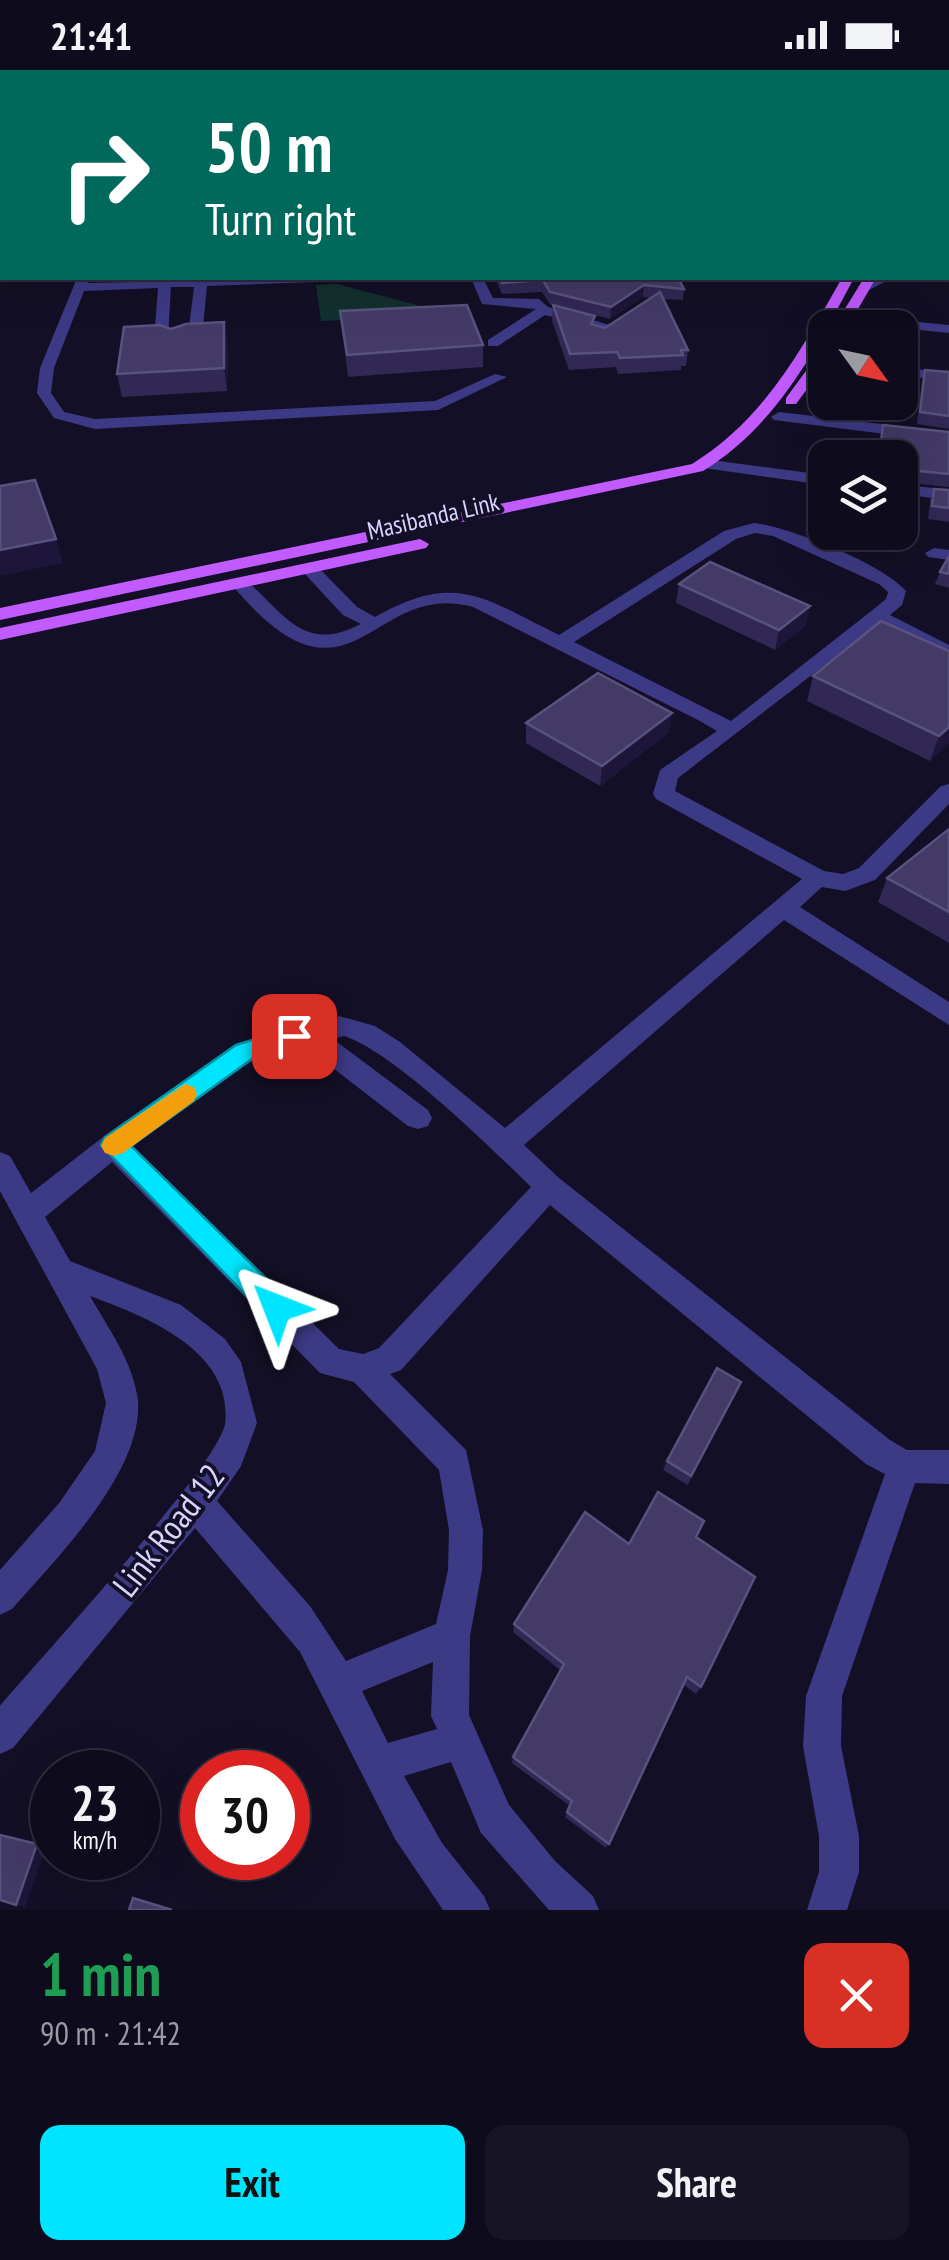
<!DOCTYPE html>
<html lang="en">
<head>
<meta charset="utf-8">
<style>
	body { margin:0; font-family:"PT Sans Narrow",sans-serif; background:#171425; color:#f1f3f6; height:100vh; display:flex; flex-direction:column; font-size:38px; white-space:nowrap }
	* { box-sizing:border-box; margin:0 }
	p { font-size:32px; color:#9b9ba3 }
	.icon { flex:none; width:55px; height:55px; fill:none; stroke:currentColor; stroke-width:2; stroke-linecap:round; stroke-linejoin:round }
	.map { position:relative; height:1840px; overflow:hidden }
	.drawer { display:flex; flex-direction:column; background:#0e0b1c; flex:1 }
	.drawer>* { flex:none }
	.top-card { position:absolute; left:0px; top:0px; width:950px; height:210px; box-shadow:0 10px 40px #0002,0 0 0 2px #2e2b3b; background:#00695c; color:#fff; overflow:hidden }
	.needle { width:65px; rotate:123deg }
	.fabs { position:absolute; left:808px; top:240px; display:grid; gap:20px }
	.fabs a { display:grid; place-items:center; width:110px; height:110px; border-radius:20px; background:#0e0b1c; box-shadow:0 10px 40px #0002,0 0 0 2px #2e2b3b; font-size:50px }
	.speed { position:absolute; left:30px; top:1680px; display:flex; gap:20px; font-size:50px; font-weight:700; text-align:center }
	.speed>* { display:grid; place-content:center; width:130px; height:130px; border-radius:50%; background:#0e0b1c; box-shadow:0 10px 40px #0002,0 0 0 2px #2e2b3b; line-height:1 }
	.speed small { font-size:25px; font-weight:400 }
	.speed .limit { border:15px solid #d22; background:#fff; color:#111 }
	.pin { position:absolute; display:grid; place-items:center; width:85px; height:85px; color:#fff; margin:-42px; border-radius:20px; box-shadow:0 5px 15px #0006 }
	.me { position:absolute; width:110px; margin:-55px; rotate:315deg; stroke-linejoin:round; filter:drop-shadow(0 0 8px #0008) }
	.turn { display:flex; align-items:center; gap:35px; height:210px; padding:0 40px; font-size:45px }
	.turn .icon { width:130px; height:130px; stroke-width:2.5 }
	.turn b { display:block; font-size:70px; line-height:85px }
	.round { display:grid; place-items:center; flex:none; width:105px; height:105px; border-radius:20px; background:#171425 }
	.overview { display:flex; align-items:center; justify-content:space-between; height:170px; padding:0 40px }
	h1 { font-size:60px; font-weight:700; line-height:75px; color:#1e9e55 }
	.action { display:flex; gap:20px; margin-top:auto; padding:20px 40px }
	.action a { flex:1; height:115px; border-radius:20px; background:#00e5ff; color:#111; font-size:40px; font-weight:700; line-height:115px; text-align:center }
	.action a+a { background:#171425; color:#f1f3f6 }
	.status { display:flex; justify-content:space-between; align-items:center; height:70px; padding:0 50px; background:#0e0b1c; direction:ltr }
	.status svg { height:28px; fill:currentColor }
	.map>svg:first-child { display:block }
	.green { fill:#12302f }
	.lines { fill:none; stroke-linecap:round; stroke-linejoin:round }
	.minor { fill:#3d3a85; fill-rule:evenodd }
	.major { fill:#c25bff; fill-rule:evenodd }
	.wall { fill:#312854 }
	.shaded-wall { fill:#1d163a }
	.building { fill:#433a66; stroke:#5a527e; stroke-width:2.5 }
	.route { fill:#00e5ff; stroke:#0095a6; stroke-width:2.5 }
	.slow { fill:#f59e0b }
	.labels { text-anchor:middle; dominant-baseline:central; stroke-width:8; stroke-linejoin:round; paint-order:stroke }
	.far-street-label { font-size:25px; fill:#d9d4ff; stroke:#130f26 }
	.near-street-label { font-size:35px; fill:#d9d4ff; stroke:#130f26 }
</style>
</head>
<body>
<div class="status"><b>21:41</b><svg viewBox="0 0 49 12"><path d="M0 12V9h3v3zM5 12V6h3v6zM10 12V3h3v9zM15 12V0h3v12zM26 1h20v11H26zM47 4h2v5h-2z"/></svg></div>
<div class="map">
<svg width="949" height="1840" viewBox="0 0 949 1840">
	<rect width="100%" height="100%" fill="#130f26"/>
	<path class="green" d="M 337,214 L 455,245 L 321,251 L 316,215 Z"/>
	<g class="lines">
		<g class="minor">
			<rect x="0" y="35" width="2" height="6"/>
			<rect x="948" y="167" width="1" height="8"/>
			<path d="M 77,208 L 89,208 L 88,213 L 321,208 L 315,212 L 207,216 L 202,267 L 174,277 L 154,269 L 158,218 L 84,221 L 54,298 L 51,323 L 64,342 L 95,349 L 435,331 L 495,304 L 507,307 L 438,340 L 95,359 L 54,348 L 37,323 L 40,298 ZM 171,217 L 194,217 L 188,265 L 168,267 Z"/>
			<path d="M 471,208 L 483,208 L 493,228 L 539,229 L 548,237 L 620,258 L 613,262 L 545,245 L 498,276 L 488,276 L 488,270 L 536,239 L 482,234 Z"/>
			<path d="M 876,208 L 892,208 L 869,220 L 857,217 Z"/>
			<path d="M 845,245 L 949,255 L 949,263 L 840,252 L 840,246 Z"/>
			<path d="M 900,297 L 949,303 L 949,311 L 900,305 Z"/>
			<path d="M 779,342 L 949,362 L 949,372 L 774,350 L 771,347 Z"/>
			<path d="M 703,389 L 825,405 L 825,415 L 697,397 L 697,391 Z"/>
			<path d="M 900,414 L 949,420 L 949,430 L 900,424 Z"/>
			<path d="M 754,453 C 790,457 883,494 906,521 L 902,535 L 890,545 L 949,575 L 949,588 L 878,554 L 678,708 L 675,721 L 824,801 L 843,804 L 859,798 L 941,716 L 949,714 L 949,734 L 875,810 L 845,821 L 822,817 L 800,837 L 949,932 L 949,955 L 784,850 L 524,1075 L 559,1108 L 890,1370 L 907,1380 L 949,1380 L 949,1414 L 915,1413 L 842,1626 L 841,1676 L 859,1766 L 859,1802 L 847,1840 L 807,1840 L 819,1802 L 819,1766 L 803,1676 L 806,1626 L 885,1404 L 866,1394 L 550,1135 L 401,1300 L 390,1304 L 466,1380 L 483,1460 L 482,1500 L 470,1566 L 469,1645 L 509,1735 L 555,1791 L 593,1826 L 599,1840 L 549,1840 L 481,1763 L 451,1692 L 404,1706 L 442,1773 L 484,1826 L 490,1840 L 443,1840 L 395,1769 L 300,1582 L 195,1458 L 13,1678 L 0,1684 L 0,1636 C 37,1592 219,1394 225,1354 C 234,1280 144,1246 90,1226 C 108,1258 134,1293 138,1331 C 143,1402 56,1489 12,1539 L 0,1545 L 0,1500 L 60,1432 L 95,1381 L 106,1333 L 97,1299 L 0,1121 L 0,1082 L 10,1086 L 31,1123 L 103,1067 L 235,975 L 294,956 L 310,957 L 339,946 L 375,956 L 400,972 L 505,1058 L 802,809 L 656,729 L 653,724 L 660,700 L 717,661 L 700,651 L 473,537 C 370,508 352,658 232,515 L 241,510 L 247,511 C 287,547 305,583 361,554 L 343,545 L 304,503 L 301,499 L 310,494 L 316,495 L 357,537 L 375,547 C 456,501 483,528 559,565 L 724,461 ZM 755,463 L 773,466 L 879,514 L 888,522 L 886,529 L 870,542 L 731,651 L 574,572 L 736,469 ZM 344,966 C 394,982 491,1078 531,1117 L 379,1278 L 363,1284 L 339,1279 L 133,1076 C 175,1045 253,972 307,978 L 408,1056 L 418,1059 L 428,1056 L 432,1048 L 428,1040 L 333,969 ZM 112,1092 L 320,1303 L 354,1312 L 439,1400 L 449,1460 L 448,1500 L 436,1554 L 346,1591 L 310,1536 L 217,1431 L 241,1396 L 257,1353 L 241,1292 L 225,1269 L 181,1235 L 70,1191 L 45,1147 ZM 433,1592 L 431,1646 L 437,1659 L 388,1673 L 362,1621 Z"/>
			<path d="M 934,478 L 949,480 L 949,490 L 928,487 L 925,483 Z"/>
		</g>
		<g class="major">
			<path d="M 949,155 L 949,163 L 948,163 L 948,156 Z"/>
			<rect x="0" y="188" width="2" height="8"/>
			<path d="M 842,208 L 854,208 C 815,281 777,355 703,401 L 0,550 L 0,538 L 692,394 C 764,350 801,280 842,208 Z"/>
			<path d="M 864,208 L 876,208 L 847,258 L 833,258 Z"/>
			<path d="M 825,281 L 825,295 L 796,334 L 786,334 L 786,328 L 820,282 Z"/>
			<path d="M 420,469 L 429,474 L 426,478 L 0,570 L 0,558 Z"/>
		</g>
	</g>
	<g class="wall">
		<rect x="0" y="46" width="2" height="89"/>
		<path d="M 495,208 L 678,208 L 684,219 L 683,230 L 663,229 L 688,280 L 686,296 L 681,296 L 681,300 L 618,304 L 616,297 L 569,300 L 552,251 L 553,235 L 605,258 L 651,228 L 643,227 L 610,249 L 550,234 L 542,222 L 502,224 Z"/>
		<path d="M 340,241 L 483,275 L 483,297 L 348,307 Z"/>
		<path d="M 228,273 L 227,321 L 122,327 L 117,304 Z"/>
		<path d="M 925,300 L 949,302 L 949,359 L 917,354 L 922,311 Z"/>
		<path d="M 883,355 L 949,362 L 949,417 L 900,412 L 900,388 L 877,388 Z"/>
		<path d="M 934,419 L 949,420 L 949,452 L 928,449 L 930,431 Z"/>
		<path d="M 949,486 L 949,518 L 935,514 L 940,502 Z"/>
		<path d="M 679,514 L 810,536 L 805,556 L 775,580 L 676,533 Z"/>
		<path d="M 949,581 L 949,673 L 930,691 L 807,631 L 813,606 Z"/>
		<path d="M 526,653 L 669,662 L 600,716 L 526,673 Z"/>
		<path d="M 949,759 L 949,873 L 878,832 L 887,808 Z"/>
		<path d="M 741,1312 L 688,1415 L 663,1400 L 667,1391 Z"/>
		<path d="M 696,1468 L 701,1617 L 696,1624 L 684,1615 L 606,1778 L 565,1747 L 570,1736 L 512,1693 L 513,1687 L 560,1600 L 513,1562 L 514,1554 L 629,1474 Z"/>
	</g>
	<g class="shaded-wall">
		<path d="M 644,215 L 643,227 L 610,249 L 611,237 Z"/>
		<path d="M 224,252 L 228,273 L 227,321 L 224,298 Z"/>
		<path d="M 56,469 L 63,493 L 0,506 L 0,480 Z"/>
		<path d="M 810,536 L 805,556 L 775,580 L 779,560 Z"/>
		<path d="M 672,643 L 669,662 L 600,716 L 602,696 Z"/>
		<path d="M 949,657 L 949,673 L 930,691 L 939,666 Z"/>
		<path d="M 741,1312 L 736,1323 L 688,1415 L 691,1406 Z"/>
		<path d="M 37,1774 L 46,1778 L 25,1837 L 16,1835 Z"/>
	</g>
	<g class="building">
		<path d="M 0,46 L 2,46 L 2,68 L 0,64 Z"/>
		<path d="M 0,76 L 2,76 L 2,117 L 0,117 L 0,92 L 1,92 Z"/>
		<path d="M 500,208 L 678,208 L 684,219 L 644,215 L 611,237 L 550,222 L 543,210 L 502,213 Z"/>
		<path d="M 660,222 L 688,280 L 681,280 L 683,285 L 620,288 L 617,282 L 570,284 L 553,235 L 595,246 L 591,254 L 605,258 Z"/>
		<path d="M 467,235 L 483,275 L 347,285 L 340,241 Z"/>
		<path d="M 224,252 L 224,298 L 117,304 L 124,257 L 160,255 L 171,259 L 186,254 Z"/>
		<path d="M 925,300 L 949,302 L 949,346 L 920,342 Z"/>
		<path d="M 883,355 L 949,362 L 949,404 L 900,399 L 900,388 L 879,388 Z"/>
		<path d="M 35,410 L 56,469 L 0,480 L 0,416 Z"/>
		<path d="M 934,419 L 949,420 L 949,438 L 932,436 Z"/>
		<path d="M 949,486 L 949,504 L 940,502 Z"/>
		<path d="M 710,492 L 810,536 L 779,560 L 679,514 Z"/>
		<path d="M 881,551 L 949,581 L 949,657 L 939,666 L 813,606 Z"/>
		<path d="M 598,603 L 672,643 L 602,696 L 526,653 Z"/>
		<path d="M 949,759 L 949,842 L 887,808 Z"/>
		<path d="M 717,1298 L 741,1312 L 691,1406 L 667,1391 Z"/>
		<path d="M 658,1422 L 704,1451 L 696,1467 L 755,1507 L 701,1617 L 687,1607 L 609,1774 L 567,1742 L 572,1731 L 513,1687 L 564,1594 L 514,1554 L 585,1442 L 629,1474 Z"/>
		<path d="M 0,1765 L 37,1774 L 16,1835 L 0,1830 Z"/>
		<path d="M 133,1828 L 172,1840 L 129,1840 Z"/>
	</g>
	<path class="route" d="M 294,957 L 302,959 L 306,966 L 302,973 L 252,989 L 131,1076 L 287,1229 L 291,1238 L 287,1247 L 277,1251 L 267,1247 L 101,1075 L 105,1067 L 236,975 Z"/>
	<path class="slow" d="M 185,1014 L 194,1017 L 197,1024 L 194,1031 L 123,1083 L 114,1086 L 105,1083 L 101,1076 L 105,1068 Z"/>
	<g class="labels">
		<g class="far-street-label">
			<text transform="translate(433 446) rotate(-13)">Masibanda Link</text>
		</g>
		<g class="near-street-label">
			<text transform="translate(168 1460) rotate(-52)">Link Road 12</text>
		</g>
	</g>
</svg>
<div class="fabs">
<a><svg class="needle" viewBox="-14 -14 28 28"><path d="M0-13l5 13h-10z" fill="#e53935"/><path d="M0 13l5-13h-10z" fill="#9b9ba3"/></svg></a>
<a><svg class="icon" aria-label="layers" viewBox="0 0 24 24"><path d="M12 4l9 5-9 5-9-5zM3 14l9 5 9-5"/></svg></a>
</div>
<div class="speed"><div>23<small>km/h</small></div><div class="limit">30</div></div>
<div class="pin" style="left:294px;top:966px;background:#d93025"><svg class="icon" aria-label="arrive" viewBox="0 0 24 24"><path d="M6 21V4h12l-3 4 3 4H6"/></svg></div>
<svg class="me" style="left:277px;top:1238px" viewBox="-20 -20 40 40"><path d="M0-17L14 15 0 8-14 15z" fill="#00e5ff" stroke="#fff" stroke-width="4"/></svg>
<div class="top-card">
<div class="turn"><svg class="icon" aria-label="right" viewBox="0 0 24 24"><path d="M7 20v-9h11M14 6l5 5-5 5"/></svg><div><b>50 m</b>Turn right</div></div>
</div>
</div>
<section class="drawer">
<div class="overview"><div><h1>1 min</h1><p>90 m · 21:42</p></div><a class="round" style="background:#d93025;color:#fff"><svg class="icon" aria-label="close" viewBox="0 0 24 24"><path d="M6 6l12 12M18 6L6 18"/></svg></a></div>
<div class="action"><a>Exit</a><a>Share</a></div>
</section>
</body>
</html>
